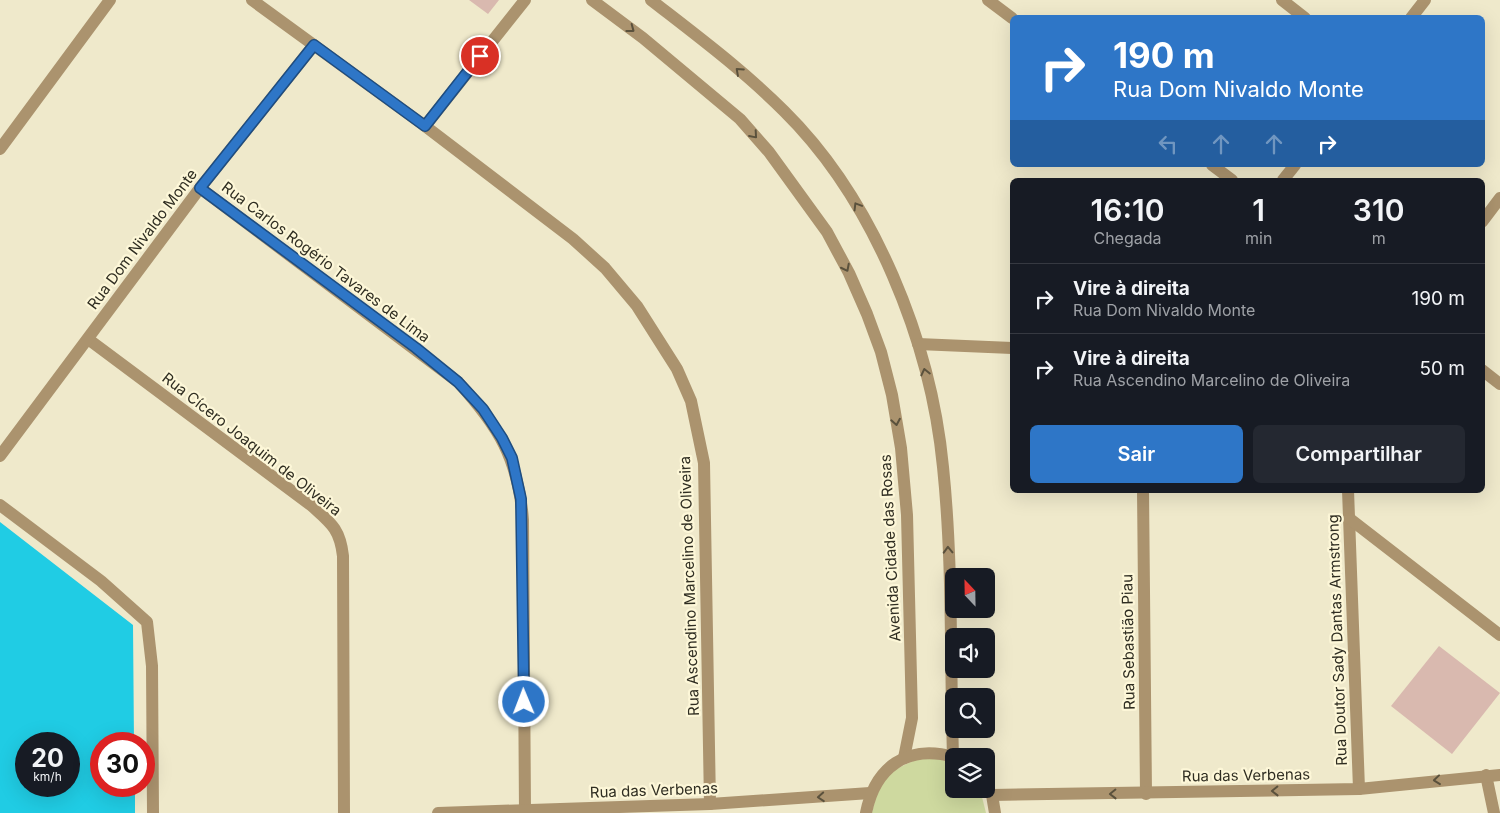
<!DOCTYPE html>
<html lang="pt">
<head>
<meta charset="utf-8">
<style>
	body { margin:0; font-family:Inter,sans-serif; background:#242831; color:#f1f3f6; height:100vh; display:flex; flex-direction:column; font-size:19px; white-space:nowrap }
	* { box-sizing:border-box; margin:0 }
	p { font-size:16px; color:#9ea1a6 }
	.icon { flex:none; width:28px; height:28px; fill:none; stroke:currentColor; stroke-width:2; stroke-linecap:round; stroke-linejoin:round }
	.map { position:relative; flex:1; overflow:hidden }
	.side { position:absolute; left:1010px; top:178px; width:475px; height:315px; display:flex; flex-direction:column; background:#171b24; border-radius:8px; box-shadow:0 5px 20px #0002 }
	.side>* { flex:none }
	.banner { position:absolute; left:1010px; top:15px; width:475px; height:152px; border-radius:8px; box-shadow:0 5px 20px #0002; background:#2e76c7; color:#fff; overflow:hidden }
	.needle { width:32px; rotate:338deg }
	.fabs { position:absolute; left:945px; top:568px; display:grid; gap:10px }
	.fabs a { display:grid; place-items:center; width:50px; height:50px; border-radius:8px; background:#171b24; box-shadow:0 5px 20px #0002; font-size:25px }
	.speed { position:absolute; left:15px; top:732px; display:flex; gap:10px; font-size:25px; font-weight:700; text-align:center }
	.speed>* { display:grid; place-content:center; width:65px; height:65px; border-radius:50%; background:#171b24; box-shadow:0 5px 20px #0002; line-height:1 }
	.speed small { font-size:12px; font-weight:400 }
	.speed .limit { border:8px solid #d22; background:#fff; color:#111 }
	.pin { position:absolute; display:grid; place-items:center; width:42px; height:42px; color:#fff; margin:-21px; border:2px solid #fff; border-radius:50%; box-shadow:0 1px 5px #0007 }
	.me { position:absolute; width:55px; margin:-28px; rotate:359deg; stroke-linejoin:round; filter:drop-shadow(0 0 4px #0008) }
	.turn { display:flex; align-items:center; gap:18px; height:105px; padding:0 20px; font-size:22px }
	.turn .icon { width:65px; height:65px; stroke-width:2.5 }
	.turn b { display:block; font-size:35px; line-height:42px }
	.lanes { display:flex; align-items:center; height:48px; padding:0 20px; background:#0003; justify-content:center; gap:25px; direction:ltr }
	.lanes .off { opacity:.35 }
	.eta { display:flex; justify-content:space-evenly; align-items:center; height:85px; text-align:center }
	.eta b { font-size:30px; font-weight:600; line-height:35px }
	.action { display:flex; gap:10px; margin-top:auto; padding:10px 20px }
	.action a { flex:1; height:58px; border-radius:8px; background:#2e76c7; color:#fff; font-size:20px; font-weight:600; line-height:58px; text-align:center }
	.action a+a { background:#242831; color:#f1f3f6 }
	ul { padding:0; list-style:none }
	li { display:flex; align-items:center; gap:15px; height:70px; padding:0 20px; border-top:1px solid #363941 }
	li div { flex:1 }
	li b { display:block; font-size:19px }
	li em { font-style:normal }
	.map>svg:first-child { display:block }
	.green { fill:#ced99f }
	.water { fill:#20cce4; fill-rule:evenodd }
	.building { fill:#d9b9af }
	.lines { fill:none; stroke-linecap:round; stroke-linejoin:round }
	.minor { stroke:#ab936e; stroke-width:12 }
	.oneway { stroke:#5a513c }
	.route-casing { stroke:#1e4d81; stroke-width:12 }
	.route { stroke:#2e76c7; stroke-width:9 }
	.labels { text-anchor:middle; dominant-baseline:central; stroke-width:4.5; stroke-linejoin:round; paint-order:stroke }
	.street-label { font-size:15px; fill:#2f2d21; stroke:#fdf7d8 }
</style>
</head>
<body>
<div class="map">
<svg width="1500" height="813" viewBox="0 0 1500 813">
	<rect width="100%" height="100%" fill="#efe9cb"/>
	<path class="green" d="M 924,756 L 954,763 L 954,789 L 980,789 L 986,813 L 872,813 C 881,772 888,773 924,756 Z"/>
	<path class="water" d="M 0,522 L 133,625 L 134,744 L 101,744 L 101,786 L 135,786 L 135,813 L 0,813 ZM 26,744 L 69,744 L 69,786 L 26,786 Z"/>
	<g class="building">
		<path d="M 469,0 L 499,0 L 488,14 Z"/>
		<path d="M 1439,646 L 1500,693 L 1452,754 L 1391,706 Z"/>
	</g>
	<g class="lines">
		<g class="minor">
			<path d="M 252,0 L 425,126 L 573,239 L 605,268 L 637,306 L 677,369 L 691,401 L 704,463 L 710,804"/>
			<path d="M 592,0 L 643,38 L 740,119 L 769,152 L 827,232 L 849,273 L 867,314 L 881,352 L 892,395 L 901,448 L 907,515 L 912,718 L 904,758"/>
			<path d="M 651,0 C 696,35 743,70 784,111 C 874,200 931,342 943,467 C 953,563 950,660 953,756"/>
			<path d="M 988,0 L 1012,18"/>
			<path d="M 1282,0 L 1305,18"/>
			<path d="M 1411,18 L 1425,0"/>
			<path d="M 425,126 L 525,0"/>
			<path d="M 0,149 L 110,0"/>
			<path d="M 1212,165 L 1232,180"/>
			<path d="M 1283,180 L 1295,165"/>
			<path d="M 200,188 L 458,382 C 499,427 518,458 523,520 L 525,811"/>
			<path d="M 1482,222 L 1500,198"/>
			<path d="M 88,339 L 312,506 C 331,523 340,529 343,556 L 344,813"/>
			<path d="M 918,344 L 1012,348"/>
			<path d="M 1482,370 L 1500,384"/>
			<path d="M 0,456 L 200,188 L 314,45"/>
			<path d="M 1143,490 L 1146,794"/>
			<path d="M 1348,490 L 1359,789"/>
			<path d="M 0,505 L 101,581 L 147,622 L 152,666 L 153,813"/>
			<path d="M 1350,519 L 1500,635"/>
			<path d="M 1486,775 L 1494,813"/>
			<path d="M 986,786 L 992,795 L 995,813"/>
			<path d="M 992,795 L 1359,789 L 1500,775"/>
			<path d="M 438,813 L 710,804 L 870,793"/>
			<path d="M 866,813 C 875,767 907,744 954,757"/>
		</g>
	</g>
	<defs><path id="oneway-chevron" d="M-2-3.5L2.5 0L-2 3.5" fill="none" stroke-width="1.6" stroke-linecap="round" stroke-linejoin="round" transform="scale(1.25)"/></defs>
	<g class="oneway">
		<use href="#oneway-chevron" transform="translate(631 29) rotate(37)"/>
		<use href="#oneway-chevron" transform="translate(739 71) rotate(-138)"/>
		<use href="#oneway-chevron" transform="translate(754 135) rotate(49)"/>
		<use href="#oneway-chevron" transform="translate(857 206) rotate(-121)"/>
		<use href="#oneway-chevron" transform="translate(846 268) rotate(63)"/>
		<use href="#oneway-chevron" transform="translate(925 372) rotate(-103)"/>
		<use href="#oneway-chevron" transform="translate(896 422) rotate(80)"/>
		<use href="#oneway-chevron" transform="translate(948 550) rotate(-92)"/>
		<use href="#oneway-chevron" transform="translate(1437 780) rotate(174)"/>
		<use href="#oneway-chevron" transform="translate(1275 791) rotate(179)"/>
		<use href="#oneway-chevron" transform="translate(1113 794) rotate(179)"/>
		<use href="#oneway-chevron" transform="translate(821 797) rotate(176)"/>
	</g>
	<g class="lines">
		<defs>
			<path id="route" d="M 480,56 L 425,126 L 314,45 L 200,188 L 416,348 L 458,382 L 483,409 L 502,438 L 512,458 L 521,499 L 524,702"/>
		</defs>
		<use href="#route" class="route-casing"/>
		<use href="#route" class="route"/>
	</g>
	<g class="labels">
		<g class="street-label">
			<text transform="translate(142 239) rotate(-53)">Rua Dom Nivaldo Monte</text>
			<text transform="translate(326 262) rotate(37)">Rua Carlos Rogério Tavares de Lima</text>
			<text transform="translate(252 444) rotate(38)">Rua Cícero Joaquim de Oliveira</text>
			<text transform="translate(890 548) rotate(-93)">Avenida Cidade das Rosas</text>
			<text transform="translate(689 586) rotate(-92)">Rua Ascendino Marcelino de Oliveira</text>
			<text transform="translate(1337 640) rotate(-92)">Rua Doutor Sady Dantas Armstrong</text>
			<text transform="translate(1128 642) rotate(-91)">Rua Sebastião Piau</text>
			<text transform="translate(1246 775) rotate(-1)">Rua das Verbenas</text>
			<text transform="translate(654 790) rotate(-2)">Rua das Verbenas</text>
		</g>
	</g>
</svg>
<div class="fabs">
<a><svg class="needle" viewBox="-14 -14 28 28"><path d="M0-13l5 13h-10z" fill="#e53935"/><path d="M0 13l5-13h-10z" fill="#9ea1a6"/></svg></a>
<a><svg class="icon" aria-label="sound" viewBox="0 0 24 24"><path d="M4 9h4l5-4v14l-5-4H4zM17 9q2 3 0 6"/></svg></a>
<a><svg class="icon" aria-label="search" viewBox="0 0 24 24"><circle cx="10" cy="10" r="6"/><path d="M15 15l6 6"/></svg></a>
<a><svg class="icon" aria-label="layers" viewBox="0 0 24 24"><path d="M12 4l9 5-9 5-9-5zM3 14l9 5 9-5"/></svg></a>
</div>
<div class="speed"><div>20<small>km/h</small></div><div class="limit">30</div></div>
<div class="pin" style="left:480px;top:56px;background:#d93025"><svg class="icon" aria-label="arrive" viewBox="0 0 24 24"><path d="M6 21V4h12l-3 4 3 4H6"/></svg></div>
<svg class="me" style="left:524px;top:702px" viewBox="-20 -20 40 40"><circle r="17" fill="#2e76c7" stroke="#fff" stroke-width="3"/><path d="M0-11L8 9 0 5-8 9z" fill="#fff"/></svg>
<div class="banner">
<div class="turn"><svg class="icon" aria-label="right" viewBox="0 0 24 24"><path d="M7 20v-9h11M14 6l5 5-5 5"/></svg><div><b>190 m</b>Rua Dom Nivaldo Monte</div></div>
<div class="lanes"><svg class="icon off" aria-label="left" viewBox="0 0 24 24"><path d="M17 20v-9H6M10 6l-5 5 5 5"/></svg><svg class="icon off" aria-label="ahead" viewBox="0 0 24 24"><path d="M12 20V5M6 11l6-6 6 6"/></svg><svg class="icon off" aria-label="ahead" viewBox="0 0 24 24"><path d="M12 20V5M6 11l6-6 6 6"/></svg><svg class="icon" aria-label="right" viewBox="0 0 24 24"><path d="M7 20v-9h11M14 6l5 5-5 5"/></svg></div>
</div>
<section class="side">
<div class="eta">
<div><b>16:10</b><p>Chegada</p></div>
<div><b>1</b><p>min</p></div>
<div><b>310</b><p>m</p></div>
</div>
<ul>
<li><svg class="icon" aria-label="right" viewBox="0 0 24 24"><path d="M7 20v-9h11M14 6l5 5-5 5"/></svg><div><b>Vire à direita</b><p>Rua Dom Nivaldo Monte</p></div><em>190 m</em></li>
<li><svg class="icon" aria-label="right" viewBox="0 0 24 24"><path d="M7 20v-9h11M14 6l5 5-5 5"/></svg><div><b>Vire à direita</b><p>Rua Ascendino Marcelino de Oliveira</p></div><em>50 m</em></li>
</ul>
<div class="action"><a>Sair</a><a>Compartilhar</a></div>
</section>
</div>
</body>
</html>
